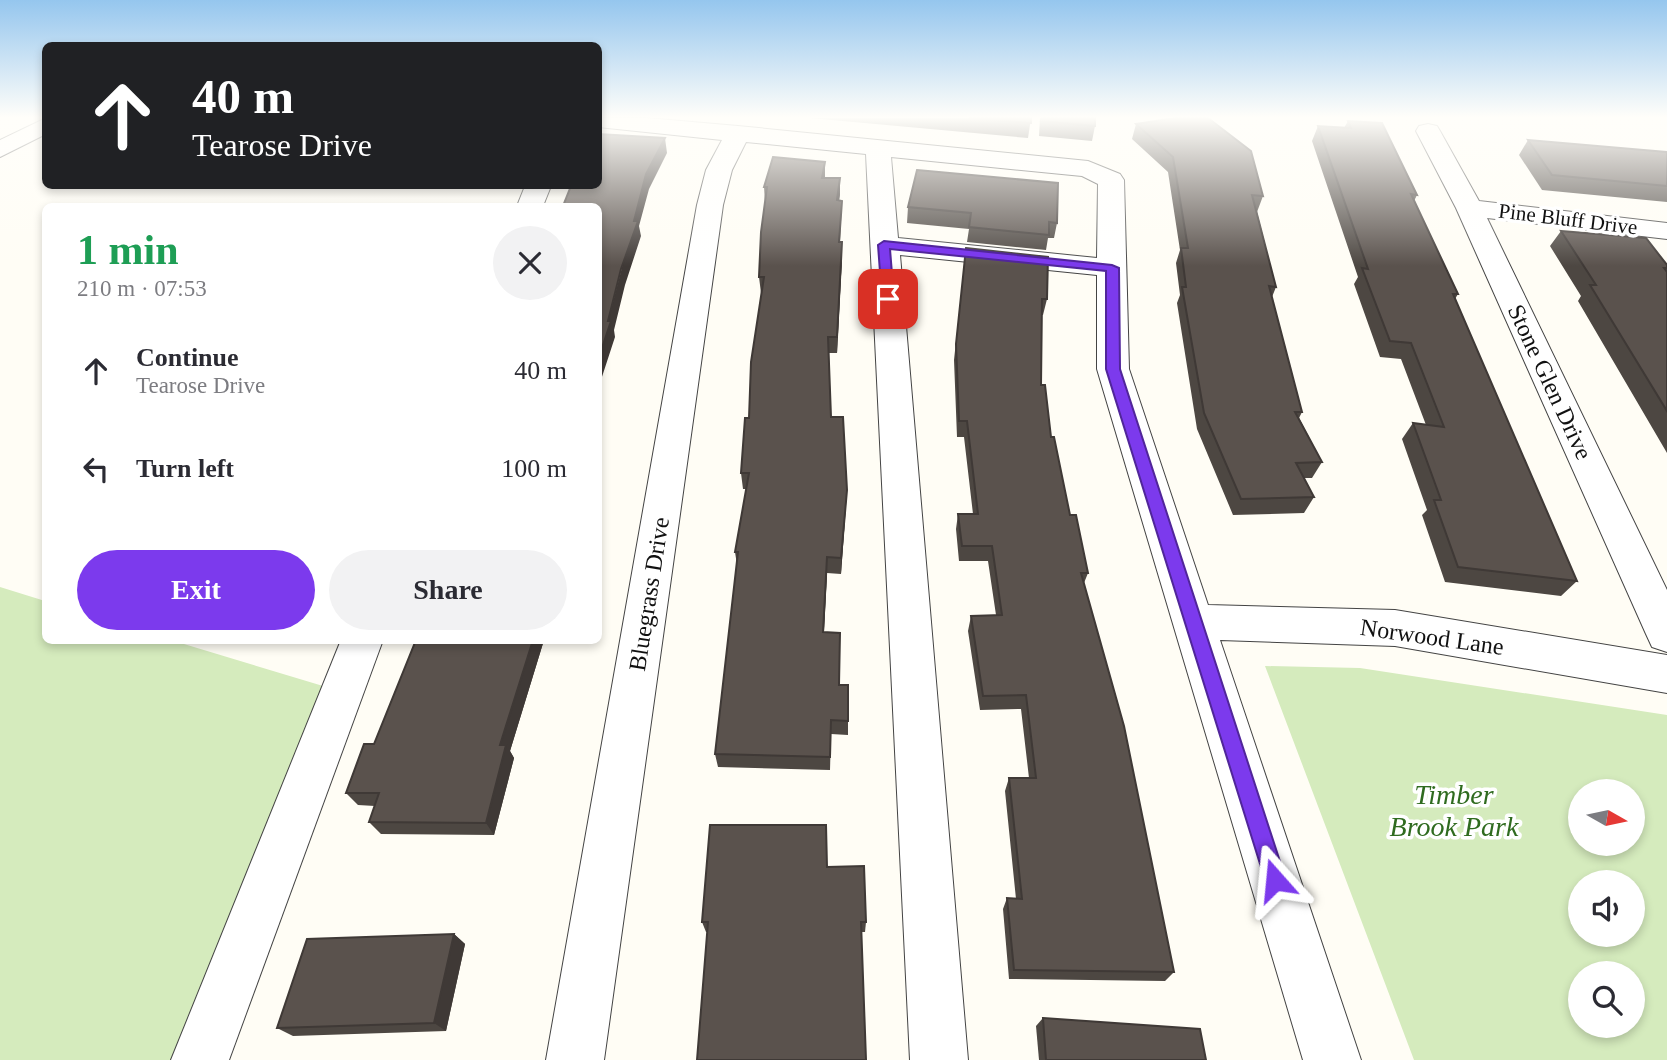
<!DOCTYPE html>
<html lang="en">
<head>
<meta charset="utf-8">
<style>
	body { margin:0; font-family:"Times New Roman",serif; background:#f2f2f3; color:#2b2b33; height:100vh; display:flex; flex-direction:column; font-size:26px; white-space:nowrap }
	* { box-sizing:border-box; margin:0 }
	p { font-size:23px; color:#7c7c81 }
	.icon { flex:none; width:38px; height:38px; fill:none; stroke:currentColor; stroke-width:2; stroke-linecap:round; stroke-linejoin:round }
	.map { position:relative; flex:1; overflow:hidden }
	.panel { position:absolute; left:42px; top:203px; width:560px; height:441px; display:flex; flex-direction:column; background:#fff; border-radius:10px; box-shadow:0 4px 10px #0003 }
	.panel>* { flex:none }
	.guide { position:absolute; left:42px; top:42px; width:560px; height:147px; border-radius:10px; box-shadow:0 4px 10px #0003; background:#202124; color:#fff; overflow:hidden }
	.needle { width:46px; rotate:99deg }
	.controls { position:absolute; left:1568px; top:779px; display:grid; gap:14px }
	.controls a { display:grid; place-items:center; width:77px; height:77px; border-radius:50%; background:#fff; box-shadow:0 4px 10px #0003; font-size:35px }
	.pin { position:absolute; display:grid; place-items:center; width:60px; height:60px; color:#fff; margin:-30px; border-radius:14px; box-shadow:0 4px 10px #0006 }
	.me { position:absolute; width:77px; margin:-38px; rotate:342deg; stroke-linejoin:round; filter:drop-shadow(0 0 5px #0008) }
	.turn { display:flex; align-items:center; gap:24px; height:147px; padding:0 35px; font-size:32px }
	.turn .icon { width:91px; height:91px; stroke-width:2.5 }
	.turn b { display:block; font-size:49px; line-height:60px }
	.round { display:grid; place-items:center; flex:none; width:74px; height:74px; border-radius:37px; background:#f2f2f3 }
	.summary { display:flex; align-items:center; justify-content:space-between; height:119px; padding:0 35px }
	h1 { font-size:42px; font-weight:700; line-height:52px; color:#1e9e55 }
	.primary-button { display:flex; gap:14px; margin-top:auto; padding:14px 35px }
	.primary-button a { flex:1; height:80px; border-radius:42px; background:#7c3aed; color:#fff; font-size:28px; font-weight:700; line-height:80px; text-align:center }
	.primary-button a+a { background:#f2f2f3; color:#2b2b33 }
	ul { padding:0; list-style:none }
	li { display:flex; align-items:center; gap:21px; height:98px; padding:0 35px }
	li div { flex:1 }
	li b { display:block; font-size:26px }
	li em { font-style:normal }
	.map>svg:first-child { display:block }
	.green { fill:#d5ebbd; fill-rule:evenodd }
	.lines { fill:none; stroke-linecap:round; stroke-linejoin:round }
	.minor-casing { stroke:#444; stroke-width:2 }
	.minor { fill:#fff; fill-rule:evenodd }
	.wall { fill:#4d4742 }
	.shaded-wall { fill:#3f3936 }
	.building { fill:#5a524d; stroke:#3f3936; stroke-width:2 }
	.route { fill:#7c3aed; stroke:#51269a; stroke-width:2 }
	.labels { text-anchor:middle; dominant-baseline:central; stroke-width:7; stroke-linejoin:round; paint-order:stroke }
	.far-street-label { font-size:21px; fill:#111; stroke:#fff }
	.street-label { font-size:24px; fill:#111; stroke:#fff }
	.near-park-label { font-size:28px; font-style:italic; fill:#2f6b1f; stroke:#fff }
</style>
</head>
<body>
<div class="map">
<svg width="1667" height="1060" viewBox="0 0 1667 1060">
	<rect width="100%" height="100%" fill="#fffdf5"/>
	<g class="green">
		<path d="M 0,587 L 45,601 L 46,640 L 174,641 L 323,686 L 172,1060 L 0,1060 Z"/>
		<path d="M 1265,666 L 1360,668 L 1667,715 L 1667,1060 L 1414,1060 ZM 1633,791 L 1633,844 L 1580,844 L 1580,791 ZM 1580,882 L 1633,882 L 1633,934 L 1580,934 ZM 1580,973 L 1633,973 L 1633,1026 L 1580,1026 Z"/>
	</g>
	<g class="lines">
		<defs>
			<g id="minor">
				<path d="M 46,118 L 46,134 L 0,157 L 0,140 Z"/>
				<path d="M 598,118 L 647,118 L 738,126 L 1088,161 L 1120,174 L 1124,180 L 1129,369 L 1208,605 L 1395,610 L 1667,655 L 1667,693 L 1395,646 L 1220,640 L 1361,1060 L 1303,1060 L 1097,369 L 1097,275 L 900,255 L 968,1060 L 910,1060 L 866,154 L 746,142 L 732,170 L 723,205 L 604,1060 L 546,1060 L 697,205 L 706,170 L 722,140 L 598,127 ZM 891,157 L 1082,176 L 1098,184 L 1097,258 L 898,238 Z"/>
				<path d="M 1428,124 L 1437,126 L 1440,131 L 1479,201 L 1667,223 L 1667,239 L 1487,218 L 1667,590 L 1667,652 L 1652,647 L 1646,634 L 1456,208 L 1416,131 L 1419,126 Z"/>
				<path d="M 525,186 L 551,186 L 543,206 L 517,206 Z"/>
				<path d="M 341,640 L 383,640 L 229,1060 L 171,1060 Z"/>
			</g>
		</defs>
		<use href="#minor" class="minor-casing"/>
		<use href="#minor" class="minor"/>
	</g>
	<g class="wall">
		<path d="M 810,118 L 1031,118 L 1028,138 Z"/>
		<path d="M 1040,118 L 1095,118 L 1095,126 L 1092,141 L 1039,136 Z"/>
		<path d="M 1348,121 L 1417,195 L 1414,201 L 1458,294 L 1455,299 L 1577,581 L 1561,596 L 1445,582 L 1422,515 L 1427,510 L 1402,439 L 1413,423 L 1426,425 L 1401,359 L 1380,357 L 1354,284 L 1358,277 L 1312,141 L 1318,126 L 1344,128 Z"/>
		<path d="M 1136,124 L 1263,196 L 1257,212 L 1276,287 L 1272,297 L 1302,412 L 1299,418 L 1322,462 L 1312,478 L 1304,478 L 1314,497 L 1304,513 L 1233,515 L 1197,429 L 1177,303 L 1180,295 L 1176,263 L 1180,250 L 1168,172 L 1132,139 Z"/>
		<path d="M 1528,140 L 1667,152 L 1667,202 L 1542,190 L 1519,155 Z"/>
		<path d="M 917,170 L 1057,223 L 1054,238 L 1048,238 L 1046,250 L 967,242 L 969,229 L 907,223 L 908,207 Z"/>
		<path d="M 825,178 L 840,194 L 839,200 L 842,201 L 840,242 L 842,242 L 842,257 L 837,353 L 829,353 L 831,417 L 847,490 L 841,574 L 827,573 L 824,632 L 839,685 L 848,685 L 848,735 L 831,734 L 830,770 L 718,767 L 715,754 L 737,565 L 735,552 L 746,489 L 743,489 L 741,473 L 749,418 L 762,293 L 761,293 L 759,277 L 765,203 L 764,187 Z"/>
		<path d="M 1561,231 L 1667,265 L 1667,453 L 1578,301 L 1581,296 L 1550,246 Z"/>
		<path d="M 966,248 L 1047,299 L 1043,315 L 1042,315 L 1041,385 L 1051,437 L 1070,515 L 1088,573 L 1084,583 L 1174,972 L 1165,981 L 1009,979 L 1003,909 L 1007,898 L 1016,899 L 1005,791 L 1009,778 L 1029,778 L 1021,709 L 980,710 L 968,631 L 971,616 L 996,615 L 988,561 L 959,561 L 956,529 L 958,514 L 973,514 L 964,437 L 957,437 L 954,360 Z"/>
		<path d="M 416,640 L 544,640 L 510,751 L 514,758 L 494,835 L 381,834 L 369,822 L 375,806 L 358,805 L 346,793 L 374,744 Z"/>
		<path d="M 827,867 L 866,922 L 865,932 L 706,932 L 702,922 Z"/>
		<path d="M 454,934 L 465,944 L 446,1031 L 293,1036 L 277,1028 Z"/>
		<path d="M 1043,1018 L 1206,1060 L 1039,1060 L 1036,1026 Z"/>
	</g>
	<g class="shaded-wall">
		<path d="M 665,138 L 667,153 L 649,189 L 639,226 L 641,236 L 625,285 L 614,330 L 615,337 L 598,389 L 598,360 L 634,221 L 646,174 Z"/>
		<path d="M 825,162 L 825,177 L 822,178 Z"/>
		<path d="M 840,178 L 840,194 L 837,216 L 837,200 Z"/>
		<path d="M 842,242 L 842,257 L 837,353 L 837,337 Z"/>
		<path d="M 598,391 L 602,405 L 598,417 Z"/>
		<path d="M 847,490 L 846,506 L 841,574 L 841,558 Z"/>
		<path d="M 827,557 L 827,573 L 823,646 L 823,632 Z"/>
		<path d="M 533,640 L 544,640 L 510,751 L 514,758 L 494,835 L 486,823 L 500,745 Z"/>
		<path d="M 454,934 L 465,944 L 446,1031 L 434,1023 Z"/>
	</g>
	<g class="building">
		<path d="M 969,118 L 1031,118 L 1031,123 Z"/>
		<path d="M 1042,118 L 1095,118 L 1095,126 L 1041,121 Z"/>
		<path d="M 1175,118 L 1208,118 L 1251,151 L 1263,196 L 1252,195 L 1276,287 L 1269,286 L 1302,412 L 1295,412 L 1322,462 L 1296,463 L 1314,497 L 1241,499 L 1204,413 L 1182,287 L 1186,287 L 1181,248 L 1188,248 L 1173,157 L 1136,124 Z"/>
		<path d="M 1348,121 L 1382,123 L 1417,195 L 1411,194 L 1458,294 L 1453,294 L 1577,581 L 1458,567 L 1434,500 L 1441,500 L 1413,423 L 1444,427 L 1411,343 L 1390,341 L 1362,268 L 1368,269 L 1318,126 L 1351,128 Z"/>
		<path d="M 598,134 L 665,138 L 646,174 L 634,221 L 638,221 L 621,269 L 608,321 L 611,321 L 598,360 L 598,206 L 563,206 L 571,186 L 598,186 Z"/>
		<path d="M 1528,140 L 1667,152 L 1667,186 L 1552,175 Z"/>
		<path d="M 773,157 L 825,162 L 822,178 L 840,178 L 837,200 L 842,201 L 839,242 L 842,242 L 837,337 L 828,337 L 831,417 L 843,417 L 847,490 L 841,558 L 827,557 L 823,632 L 840,633 L 839,685 L 848,685 L 848,721 L 831,720 L 830,757 L 715,754 L 738,552 L 735,552 L 749,473 L 741,473 L 745,418 L 749,418 L 751,362 L 764,277 L 759,277 L 761,232 L 767,187 L 764,187 Z"/>
		<path d="M 917,170 L 1058,183 L 1057,223 L 1049,222 L 1049,235 L 969,227 L 971,213 L 908,207 Z"/>
		<path d="M 1561,231 L 1646,238 L 1667,265 L 1667,268 L 1664,268 L 1667,272 L 1667,411 L 1590,285 L 1596,285 Z"/>
		<path d="M 966,248 L 1048,257 L 1047,299 L 1042,299 L 1041,385 L 1045,385 L 1051,437 L 1054,437 L 1070,515 L 1076,515 L 1088,573 L 1081,573 L 1124,726 L 1174,972 L 1014,970 L 1007,898 L 1022,899 L 1009,778 L 1036,778 L 1026,695 L 983,696 L 971,616 L 1002,615 L 992,546 L 962,546 L 958,514 L 978,514 L 967,421 L 959,421 L 956,344 Z"/>
		<path d="M 416,640 L 533,640 L 500,745 L 506,745 L 486,823 L 369,822 L 379,793 L 346,793 L 364,744 L 374,744 Z"/>
		<path d="M 710,825 L 826,825 L 827,867 L 864,866 L 866,922 L 861,922 L 866,1060 L 697,1060 L 708,922 L 702,922 Z"/>
		<path d="M 454,934 L 434,1023 L 277,1028 L 307,939 Z"/>
		<path d="M 1043,1018 L 1200,1029 L 1206,1060 L 1046,1060 Z"/>
	</g>
	<linearGradient id="sky" x2="0" y2="1"><stop stop-color="#95c6ee"/><stop offset="0.44" stop-color="#fffefa"/><stop offset="1" stop-color="#fffefa" stop-opacity="0"/></linearGradient>
	<rect width="1667" height="266" fill="url(#sky)"/>
	<path class="route" d="M 884,241 L 1112,265 L 1119,268 L 1120,369 L 1286,880 L 1283,887 L 1275,890 L 1268,887 L 1265,880 L 1106,369 L 1106,271 L 890,249 L 894,299 L 888,303 L 882,299 L 878,245 Z"/>
	<g class="labels">
		<g class="far-street-label">
			<text transform="translate(1568 219) rotate(7)">Pine Bluff Drive</text>
		</g>
		<g class="street-label">
			<text transform="translate(1550 382) rotate(65)">Stone Glen Drive</text>
			<text transform="translate(649 594) rotate(-81)">Bluegrass Drive</text>
			<text transform="translate(1432 637) rotate(8)">Norwood Lane</text>
		</g>
		<g class="near-park-label">
			<text x="1454" y="794">Timber<tspan x="1454" dy="32">Brook Park</tspan></text>
		</g>
	</g>
</svg>
<div class="controls">
<a><svg class="needle" viewBox="-14 -14 28 28"><path d="M0-13l5 13h-10z" fill="#e53935"/><path d="M0 13l5-13h-10z" fill="#7c7c81"/></svg></a>
<a><svg class="icon" aria-label="sound" viewBox="0 0 24 24"><path d="M4 9h4l5-4v14l-5-4H4zM17 9q2 3 0 6"/></svg></a>
<a><svg class="icon" aria-label="search" viewBox="0 0 24 24"><circle cx="10" cy="10" r="6"/><path d="M15 15l6 6"/></svg></a>
</div>
<div class="pin" style="left:888px;top:299px;background:#d93025"><svg class="icon" aria-label="arrive" viewBox="0 0 24 24"><path d="M6 21V4h12l-3 4 3 4H6"/></svg></div>
<svg class="me" style="left:1275px;top:880px" viewBox="-20 -20 40 40"><path d="M0-17L14 15 0 8-14 15z" fill="#7c3aed" stroke="#fff" stroke-width="4"/></svg>
<div class="guide">
<div class="turn"><svg class="icon" aria-label="ahead" viewBox="0 0 24 24"><path d="M12 20V5M6 11l6-6 6 6"/></svg><div><b>40 m</b>Tearose Drive</div></div>
</div>
<section class="panel">
<div class="summary"><div><h1>1 min</h1><p>210 m · 07:53</p></div><a class="round"><svg class="icon" aria-label="close" viewBox="0 0 24 24"><path d="M6 6l12 12M18 6L6 18"/></svg></a></div>
<ul>
<li><svg class="icon" aria-label="ahead" viewBox="0 0 24 24"><path d="M12 20V5M6 11l6-6 6 6"/></svg><div><b>Continue</b><p>Tearose Drive</p></div><em>40 m</em></li>
<li><svg class="icon" aria-label="left" viewBox="0 0 24 24"><path d="M17 20v-9H6M10 6l-5 5 5 5"/></svg><div><b>Turn left</b></div><em>100 m</em></li>
</ul>
<div class="primary-button"><a>Exit</a><a>Share</a></div>
</section>
</div>
</body>
</html>
